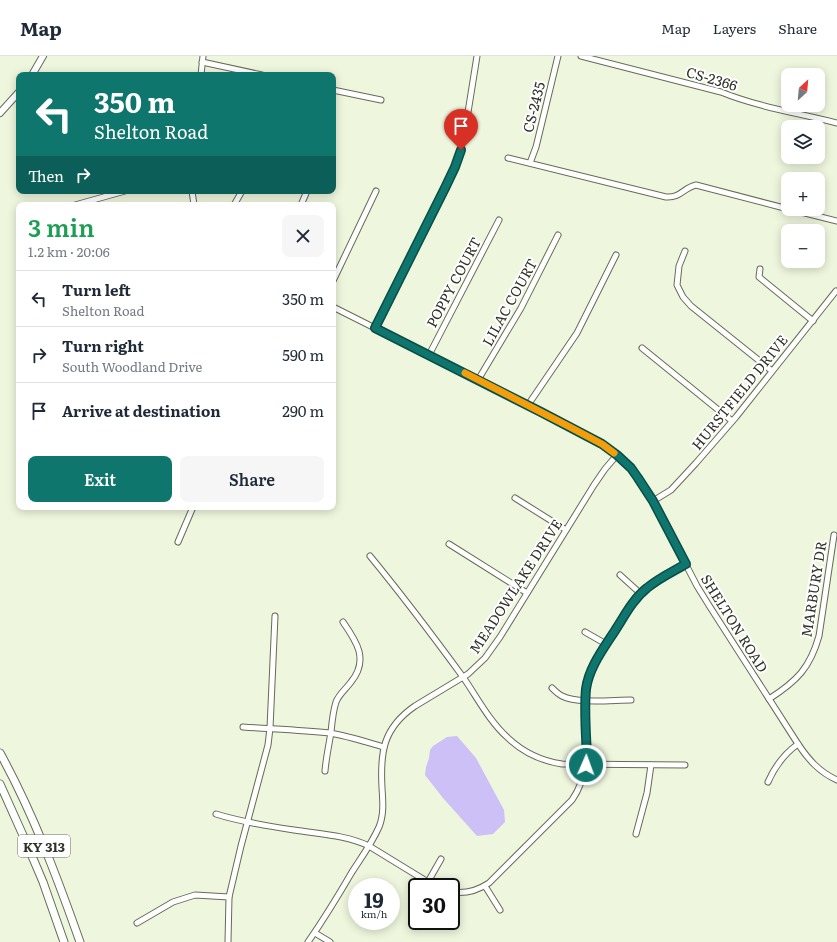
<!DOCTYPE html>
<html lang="en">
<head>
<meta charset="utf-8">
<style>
	body { margin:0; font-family:Literata,serif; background:#f6f6f7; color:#1f2937; height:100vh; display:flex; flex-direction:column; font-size:15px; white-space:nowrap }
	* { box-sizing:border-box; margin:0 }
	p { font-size:13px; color:#747a83 }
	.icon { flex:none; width:22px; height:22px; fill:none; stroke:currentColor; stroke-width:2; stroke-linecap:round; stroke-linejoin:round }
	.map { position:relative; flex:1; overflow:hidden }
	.details { position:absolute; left:16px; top:146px; width:320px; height:308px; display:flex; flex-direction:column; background:#fff; border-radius:8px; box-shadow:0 2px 10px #0003 }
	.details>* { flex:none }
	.guide { position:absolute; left:16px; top:16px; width:320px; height:122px; border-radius:8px; box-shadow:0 2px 10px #0003; background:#0f766e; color:#fff; overflow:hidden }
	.needle { width:26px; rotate:26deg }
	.buttons { position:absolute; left:781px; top:12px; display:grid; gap:8px }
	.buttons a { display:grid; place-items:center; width:44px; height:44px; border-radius:8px; background:#fff; box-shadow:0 2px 10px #0003; font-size:20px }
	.speed { position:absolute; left:348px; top:822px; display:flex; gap:8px; font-size:20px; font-weight:700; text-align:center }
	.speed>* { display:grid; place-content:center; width:52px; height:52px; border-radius:50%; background:#fff; box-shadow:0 2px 10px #0003; line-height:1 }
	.speed small { font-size:10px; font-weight:400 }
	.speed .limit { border:2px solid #111; border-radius:6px; background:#fff; color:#111 }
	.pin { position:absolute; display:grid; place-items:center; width:34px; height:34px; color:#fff; margin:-41px -17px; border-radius:50% 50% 50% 0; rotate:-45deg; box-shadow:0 0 4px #0007 }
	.pin .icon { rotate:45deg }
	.me { position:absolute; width:44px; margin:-22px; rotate:2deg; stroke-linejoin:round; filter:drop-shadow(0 0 3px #0008) }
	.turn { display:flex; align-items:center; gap:14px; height:84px; padding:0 12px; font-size:18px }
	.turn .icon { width:52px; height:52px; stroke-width:2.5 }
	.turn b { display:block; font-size:28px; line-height:34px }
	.then { display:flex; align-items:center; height:38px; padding:0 12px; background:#0003; gap:8px; font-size:15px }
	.round { display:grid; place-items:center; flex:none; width:42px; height:42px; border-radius:8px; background:#f6f6f7 }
	.overview { display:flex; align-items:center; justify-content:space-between; height:68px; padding:0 12px }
	h1 { font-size:24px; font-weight:600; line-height:30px; color:#1e9e55 }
	.action { display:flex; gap:8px; margin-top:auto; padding:8px 12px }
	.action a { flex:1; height:46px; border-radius:8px; background:#0f766e; color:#fff; font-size:16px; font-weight:600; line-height:46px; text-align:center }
	.action a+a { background:#f6f6f7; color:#1f2937 }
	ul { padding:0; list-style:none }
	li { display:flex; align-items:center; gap:12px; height:56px; padding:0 12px; border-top:1px solid #e0e1e3 }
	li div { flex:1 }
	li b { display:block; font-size:15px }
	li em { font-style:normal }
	header { display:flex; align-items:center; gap:24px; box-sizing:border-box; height:56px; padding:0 20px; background:#fff; border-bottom:1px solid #e0e1e3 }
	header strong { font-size:19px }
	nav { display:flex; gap:22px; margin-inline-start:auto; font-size:14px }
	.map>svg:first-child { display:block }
	.water { fill:#ccc0f6 }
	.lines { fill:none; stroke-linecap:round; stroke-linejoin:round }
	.minor-casing { stroke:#666c56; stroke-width:7 }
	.major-casing { stroke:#666c56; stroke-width:8 }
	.highway-casing { stroke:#666c56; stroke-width:9 }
	.minor { stroke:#fff; stroke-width:5 }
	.major { stroke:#fff; stroke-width:6 }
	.highway { stroke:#fff; stroke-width:7 }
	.route-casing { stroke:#0a4d48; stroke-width:10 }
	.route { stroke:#0f766e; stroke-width:7 }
	.slow { stroke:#f59e0b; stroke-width:7 }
	.labels { text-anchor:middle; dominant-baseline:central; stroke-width:4; stroke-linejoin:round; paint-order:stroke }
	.shield { fill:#fff; stroke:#6d6f68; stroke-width:1 }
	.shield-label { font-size:13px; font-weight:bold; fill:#2e3128 }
	.street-label { font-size:14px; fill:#2e3128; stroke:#fff }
</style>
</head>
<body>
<header>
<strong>Map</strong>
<nav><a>Map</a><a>Layers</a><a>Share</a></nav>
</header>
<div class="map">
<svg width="837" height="886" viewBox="0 0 837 886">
	<rect width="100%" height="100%" fill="#eef6dd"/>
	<path class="water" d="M 457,680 L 476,702 L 504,754 L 505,766 L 493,778 L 477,780 L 443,742 L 425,719 L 426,711 L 429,702 L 430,694 L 433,690 L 447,681 Z"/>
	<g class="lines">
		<defs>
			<g id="minor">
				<path d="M 581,0 L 721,36 C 758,51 798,57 837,67"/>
				<path d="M 202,6 L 262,19"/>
				<path d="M 201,19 L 203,0"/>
				<path d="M 333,34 L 381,44"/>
				<path d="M 508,102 L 666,141 C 681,142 683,132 696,129 L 788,153"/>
				<path d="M 530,107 L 536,91 L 558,0"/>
				<path d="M 192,135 L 194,149"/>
				<path d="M 75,149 L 125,135"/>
				<path d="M 234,149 L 242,135"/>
				<path d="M 301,149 L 307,135"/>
				<path d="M 789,153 L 837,165"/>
				<path d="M 685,195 L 679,210 L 677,229 L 683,241 L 691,250 L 772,315"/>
				<path d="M 760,213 L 759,221 L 813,265"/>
				<path d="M 333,225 L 376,135"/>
				<path d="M 333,251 L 528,349 L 602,389 L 617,399 L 631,412 L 653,445 L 697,530 L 710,551 L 798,688 C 808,703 819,716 837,724"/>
				<path d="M 375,272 L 440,142 L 459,100 L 465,75 L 477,0"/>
				<path d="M 642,292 L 732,365"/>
				<path d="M 429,299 L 499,164"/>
				<path d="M 478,324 L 521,252 L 558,179"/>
				<path d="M 528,349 L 577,277 L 616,199"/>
				<path d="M 515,442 L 566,474"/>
				<path d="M 653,445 L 671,434 L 696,407 L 736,361 L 836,235"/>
				<path d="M 178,486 L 193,451"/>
				<path d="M 449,488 L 527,537"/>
				<path d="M 370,500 C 402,539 433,580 463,621 C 477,641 489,665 508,682 C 523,696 542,705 562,708 L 685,709"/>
				<path d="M 620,519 L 641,538"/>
				<path d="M 585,576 L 606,588"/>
				<path d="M 552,632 C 555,635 558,638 562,640 C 578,648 612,644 631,644"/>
				<path d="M 769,643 C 797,625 810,612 819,580 L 834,479"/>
				<path d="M 243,671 C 272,673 301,674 330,677 C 348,680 366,686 384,691"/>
				<path d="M 325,715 C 326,702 329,689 331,676 C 332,666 333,655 336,646 C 339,638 346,633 351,626 C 369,604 357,586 343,566"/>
				<path d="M 768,726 C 775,710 784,698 798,688"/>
				<path d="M 216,758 C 241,766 267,770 294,774 C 319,778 346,779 369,790 L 436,831"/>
				<path d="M 636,778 L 647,737 L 651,709"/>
				<path d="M 485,830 L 500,854"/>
				<path d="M 425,831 L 441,803"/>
				<path d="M 451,836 C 464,838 477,835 489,827 L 572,744 C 594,712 584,680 585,644 C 586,634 588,624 591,615 C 597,603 604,592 611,581 C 622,564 631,545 647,532 C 659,522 672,515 686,509"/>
				<path d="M 412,851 L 417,843"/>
				<path d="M 137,867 L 173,846 L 195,839 L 229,841"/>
				<path d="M 315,877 L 330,886"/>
				<path d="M 228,886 L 229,841 L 241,790 L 268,689 L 270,672 L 275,560"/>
				<path d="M 308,886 C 324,863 338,840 352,816 C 361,802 372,787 379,771 C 384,759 383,746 382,732 C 380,696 383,672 415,650 L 468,618 L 485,602 L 500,581 L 594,429 L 605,413 L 617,399"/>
			</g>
			<g id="major">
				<path d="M 32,19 L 43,0"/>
				<path d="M 0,57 L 19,36"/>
			</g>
			<g id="highway">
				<path d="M 0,697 C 33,757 57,821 80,886"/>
				<path d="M 0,728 L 26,786 L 43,826 L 64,886"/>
			</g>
		</defs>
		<use href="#minor" class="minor-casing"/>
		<use href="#major" class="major-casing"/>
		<use href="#highway" class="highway-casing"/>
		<use href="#minor" class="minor"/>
		<use href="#major" class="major"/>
		<use href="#highway" class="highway"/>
	</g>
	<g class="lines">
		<defs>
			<path id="route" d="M 461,94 L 455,111 L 445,132 L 375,272 L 541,356 L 602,388 L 617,399 L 631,412 L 638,422 L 653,445 L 686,508 C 672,516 659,522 647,532 C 633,543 625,559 616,573 C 604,592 589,611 586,633 C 584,655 586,678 587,700 L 586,709"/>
		</defs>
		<use href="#route" class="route-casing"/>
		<use href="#route" class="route"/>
		<path class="slow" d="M 465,317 L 568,370 L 602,388 L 614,397"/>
	</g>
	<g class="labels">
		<rect class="shield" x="18" y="779" width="52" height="22" rx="3"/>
		<g class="shield-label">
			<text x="44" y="790">KY 313</text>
		</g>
		<g class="street-label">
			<text transform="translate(712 22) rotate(16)">CS-2366</text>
			<text transform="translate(533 51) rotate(-76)">CS-2435</text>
			<text transform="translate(453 226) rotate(-62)">POPPY COURT</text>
			<text transform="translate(509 246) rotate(-61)">LILAC COURT</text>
			<text transform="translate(739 336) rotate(-51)">HURSTFIELD DRIVE</text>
			<text transform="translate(515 530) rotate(-57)">MEADOWLAKE DRIVE</text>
			<text transform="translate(813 533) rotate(-81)">MARBURY DR</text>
			<text transform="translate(735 567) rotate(58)">SHELTON ROAD</text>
		</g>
	</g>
</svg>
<div class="buttons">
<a><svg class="needle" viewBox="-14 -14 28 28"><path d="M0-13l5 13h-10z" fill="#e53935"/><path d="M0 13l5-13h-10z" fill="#747a83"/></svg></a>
<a><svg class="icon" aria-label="layers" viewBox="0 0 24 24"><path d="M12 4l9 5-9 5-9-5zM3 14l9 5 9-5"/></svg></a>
<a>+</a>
<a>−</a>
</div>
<div class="speed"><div>19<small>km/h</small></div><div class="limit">30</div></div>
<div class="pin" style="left:461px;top:94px;background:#d93025"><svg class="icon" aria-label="arrive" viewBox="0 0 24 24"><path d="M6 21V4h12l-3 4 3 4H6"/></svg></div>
<svg class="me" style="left:586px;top:709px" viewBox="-20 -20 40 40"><circle r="17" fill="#0f766e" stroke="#fff" stroke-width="3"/><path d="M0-11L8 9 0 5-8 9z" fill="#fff"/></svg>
<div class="guide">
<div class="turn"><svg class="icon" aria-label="left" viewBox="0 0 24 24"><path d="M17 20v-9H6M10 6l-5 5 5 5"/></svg><div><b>350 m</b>Shelton Road</div></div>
<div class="then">Then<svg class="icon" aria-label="right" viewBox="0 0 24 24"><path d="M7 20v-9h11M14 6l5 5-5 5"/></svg></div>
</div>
<section class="details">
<div class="overview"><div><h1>3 min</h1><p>1.2 km · 20:06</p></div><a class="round"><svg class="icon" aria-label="close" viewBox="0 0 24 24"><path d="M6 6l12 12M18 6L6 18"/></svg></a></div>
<ul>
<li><svg class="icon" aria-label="left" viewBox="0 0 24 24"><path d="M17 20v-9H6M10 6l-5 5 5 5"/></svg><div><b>Turn left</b><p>Shelton Road</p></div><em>350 m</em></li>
<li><svg class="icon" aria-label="right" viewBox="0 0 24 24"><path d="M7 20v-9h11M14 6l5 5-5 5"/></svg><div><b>Turn right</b><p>South Woodland Drive</p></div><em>590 m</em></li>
<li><svg class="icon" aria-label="arrive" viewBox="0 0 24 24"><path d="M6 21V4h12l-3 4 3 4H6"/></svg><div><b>Arrive at destination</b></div><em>290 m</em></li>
</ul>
<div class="action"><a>Exit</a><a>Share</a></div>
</section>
</div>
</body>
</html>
